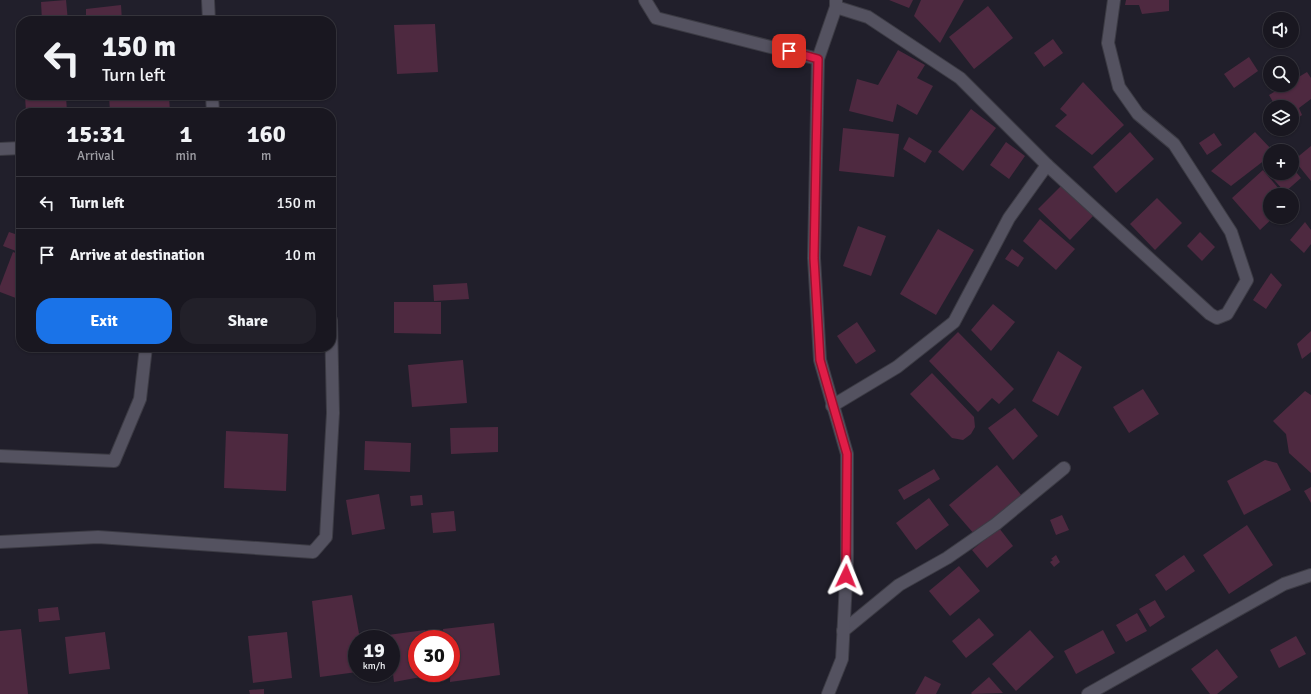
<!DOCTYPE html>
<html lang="en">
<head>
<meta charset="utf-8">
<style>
	body { margin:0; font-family:Signika,sans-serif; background:#222029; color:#f1f3f6; height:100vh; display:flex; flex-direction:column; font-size:15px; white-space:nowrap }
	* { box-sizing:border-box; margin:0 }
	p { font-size:13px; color:#9f9fa5 }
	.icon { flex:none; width:22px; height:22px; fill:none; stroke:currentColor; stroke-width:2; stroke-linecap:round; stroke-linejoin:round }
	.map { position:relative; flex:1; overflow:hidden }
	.sheet { position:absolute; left:16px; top:108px; width:320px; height:244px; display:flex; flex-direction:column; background:#191720; border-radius:16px; box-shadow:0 1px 3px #0004,0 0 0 1px #37363e }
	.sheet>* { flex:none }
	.hud { position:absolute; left:16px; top:16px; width:320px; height:84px; border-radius:16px; box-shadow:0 1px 3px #0004,0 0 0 1px #37363e; background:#191720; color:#f1f3f6; overflow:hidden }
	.buttons { position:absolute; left:1263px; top:12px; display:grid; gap:8px }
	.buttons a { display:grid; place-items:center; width:36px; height:36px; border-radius:50%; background:#191720; box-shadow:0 1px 3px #0004,0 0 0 1px #37363e; font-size:20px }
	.speed { position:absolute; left:348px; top:630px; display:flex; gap:8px; font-size:20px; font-weight:700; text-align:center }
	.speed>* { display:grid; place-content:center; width:52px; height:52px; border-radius:50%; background:#191720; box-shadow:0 1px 3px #0004,0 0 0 1px #37363e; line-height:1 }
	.speed small { font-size:10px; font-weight:400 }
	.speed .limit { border:6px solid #d22; background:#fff; color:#111 }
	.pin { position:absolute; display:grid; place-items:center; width:34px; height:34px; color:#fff; margin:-17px; border-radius:8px; box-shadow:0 2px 6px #0006 }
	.me { position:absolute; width:44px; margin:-22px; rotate:2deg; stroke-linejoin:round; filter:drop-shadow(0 0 3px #0008) }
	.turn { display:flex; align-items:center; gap:14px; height:84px; padding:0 20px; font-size:18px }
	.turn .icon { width:52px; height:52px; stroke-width:2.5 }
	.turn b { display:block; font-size:28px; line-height:34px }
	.eta { display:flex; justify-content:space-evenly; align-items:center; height:68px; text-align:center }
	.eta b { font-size:24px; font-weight:700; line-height:28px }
	.cta { display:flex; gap:8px; margin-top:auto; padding:8px 20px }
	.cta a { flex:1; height:46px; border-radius:16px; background:#1a73e8; color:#fff; font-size:16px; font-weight:700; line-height:46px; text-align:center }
	.cta a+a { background:#222029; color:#f1f3f6 }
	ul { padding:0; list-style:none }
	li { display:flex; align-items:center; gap:12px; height:52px; padding:0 20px; border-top:1px solid #37363e }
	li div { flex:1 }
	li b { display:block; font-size:15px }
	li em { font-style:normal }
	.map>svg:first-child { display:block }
	.building { fill:#4e2940 }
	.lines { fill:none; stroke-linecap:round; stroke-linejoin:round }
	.minor-casing { stroke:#3c3b44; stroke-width:14 }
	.minor { stroke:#545260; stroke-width:12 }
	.route-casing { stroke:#92132f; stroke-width:10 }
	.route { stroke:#e11d48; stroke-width:7 }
</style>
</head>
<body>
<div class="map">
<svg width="1311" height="694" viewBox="0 0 1311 694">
	<rect width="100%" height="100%" fill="#211f2b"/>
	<g class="building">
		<path d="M 66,0 L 68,21 L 42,21 L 41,2 Z"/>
		<path d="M 889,0 L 913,0 L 909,8 Z"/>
		<path d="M 921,0 L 964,0 L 940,43 L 914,16 Z"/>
		<path d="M 1126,0 L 1169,0 L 1169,11 L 1142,14 L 1139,5 L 1125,5 Z"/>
		<path d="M 121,5 L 122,21 L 86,21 L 86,9 Z"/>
		<path d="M 988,6 L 1013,38 L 974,69 L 949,37 Z"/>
		<path d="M 435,24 L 438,72 L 397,74 L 394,25 Z"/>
		<path d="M 1053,39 L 1063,53 L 1044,67 L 1034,53 Z"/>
		<path d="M 898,50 L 925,65 L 917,78 L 933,86 L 917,115 L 897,104 L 893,122 L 849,111 L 857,79 L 878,85 Z"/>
		<path d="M 1249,57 L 1258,71 L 1234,88 L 1224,74 Z"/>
		<path d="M 1307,72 L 1311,78 L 1311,99 L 1299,108 L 1302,115 L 1292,122 L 1292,107 L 1276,107 L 1269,95 L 1285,85 L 1292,85 L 1292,81 Z"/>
		<path d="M 1083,82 L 1124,125 L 1092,155 L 1055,126 L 1067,115 L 1060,109 Z"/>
		<path d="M 25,95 L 66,95 L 67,113 L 26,113 Z"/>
		<path d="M 109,95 L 169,95 L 170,113 L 110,113 Z"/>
		<path d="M 971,109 L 996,128 L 963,171 L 938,152 Z"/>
		<path d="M 843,128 L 899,134 L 894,177 L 839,171 Z"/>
		<path d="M 1130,132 L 1154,159 L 1116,193 L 1093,167 Z"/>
		<path d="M 1255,132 L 1273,151 L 1270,151 L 1270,156 L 1231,186 L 1211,171 Z"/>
		<path d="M 1214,133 L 1222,145 L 1207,155 L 1199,143 Z"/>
		<path d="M 909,137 L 932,151 L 925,163 L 903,149 Z"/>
		<path d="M 1006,142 L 1025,156 L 1009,179 L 990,165 Z"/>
		<path d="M 1311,146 L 1311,181 L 1294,160 Z"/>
		<path d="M 1270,164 L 1270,173 L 1292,173 L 1292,167 L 1301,178 L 1285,192 L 1264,169 Z"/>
		<path d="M 1263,170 L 1284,195 L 1270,195 L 1270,217 L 1274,217 L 1260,230 L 1232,198 Z"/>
		<path d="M 1062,185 L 1094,215 L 1070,240 L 1038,209 Z"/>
		<path d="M 1157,198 L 1182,223 L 1155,250 L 1130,224 Z"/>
		<path d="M 1040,219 L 1075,249 L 1056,270 L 1023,241 Z"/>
		<path d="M 1305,222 L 1311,230 L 1311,244 L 1304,253 L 1290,240 Z"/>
		<path d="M 858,226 L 886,236 L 871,276 L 843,266 Z"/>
		<path d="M 938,229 L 974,250 L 936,315 L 900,294 Z"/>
		<path d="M 9,232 L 21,236 L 21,253 L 3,246 Z"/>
		<path d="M 1200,232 L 1215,247 L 1202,261 L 1187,246 Z"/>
		<path d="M 1012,249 L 1024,258 L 1018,267 L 1005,259 Z"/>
		<path d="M 13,252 L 21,255 L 21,300 L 0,292 L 0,286 Z"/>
		<path d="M 1271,273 L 1282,285 L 1266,309 L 1253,300 Z"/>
		<path d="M 467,283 L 469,299 L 434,301 L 433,285 Z"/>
		<path d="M 394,302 L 441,302 L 441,334 L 394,333 Z"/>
		<path d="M 993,304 L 1015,322 L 991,351 L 971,330 Z"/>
		<path d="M 857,322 L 876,351 L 856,364 L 837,336 Z"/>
		<path d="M 1311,331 L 1311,352 L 1302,359 L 1297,344 Z"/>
		<path d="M 958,332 L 1014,389 L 999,404 L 992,398 L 978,412 L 929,361 Z"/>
		<path d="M 1058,351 L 1082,367 L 1058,416 L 1032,401 Z"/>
		<path d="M 463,360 L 467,403 L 412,407 L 408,365 Z"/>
		<path d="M 932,373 L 974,417 L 975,427 L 971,434 L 963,440 L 952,438 L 910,394 Z"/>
		<path d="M 1143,389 L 1159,414 L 1129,433 L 1113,407 Z"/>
		<path d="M 1305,391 L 1311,395 L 1311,473 L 1289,453 L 1286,434 L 1273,421 Z"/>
		<path d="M 1015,408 L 1038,436 L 1013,460 L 988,428 Z"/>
		<path d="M 498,427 L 498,452 L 451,454 L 450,428 Z"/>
		<path d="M 226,431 L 288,434 L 286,491 L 224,488 Z"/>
		<path d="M 365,441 L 411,443 L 410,472 L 364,470 Z"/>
		<path d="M 1265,460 L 1277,463 L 1291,490 L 1244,515 L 1227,481 Z"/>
		<path d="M 997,465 L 1022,496 L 975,535 L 949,505 Z"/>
		<path d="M 934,469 L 940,479 L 904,500 L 898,490 Z"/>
		<path d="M 1311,487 L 1311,503 L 1304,491 Z"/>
		<path d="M 379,494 L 385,529 L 352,535 L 346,500 Z"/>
		<path d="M 422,495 L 423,505 L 411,506 L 410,496 Z"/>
		<path d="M 929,498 L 949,525 L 916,550 L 896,523 Z"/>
		<path d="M 454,511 L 456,531 L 433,533 L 431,513 Z"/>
		<path d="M 1062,515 L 1069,530 L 1056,535 L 1050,520 Z"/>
		<path d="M 1247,525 L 1273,565 L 1229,594 L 1203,555 Z"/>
		<path d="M 999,528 L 1013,546 L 987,568 L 972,550 Z"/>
		<path d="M 1056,555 L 1060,562 L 1054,567 L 1050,562 L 1053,560 L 1051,559 Z"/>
		<path d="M 1184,555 L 1195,571 L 1166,591 L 1155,575 Z"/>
		<path d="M 959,566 L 980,591 L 950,616 L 929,591 Z"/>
		<path d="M 352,595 L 360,639 L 357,639 L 357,672 L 320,677 L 312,601 Z"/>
		<path d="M 1155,600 L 1165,617 L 1150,627 L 1139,609 Z"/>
		<path d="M 58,607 L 60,620 L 39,622 L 38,609 Z"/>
		<path d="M 1137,613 L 1147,631 L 1126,642 L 1116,625 Z"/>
		<path d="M 979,618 L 994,635 L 966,658 L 952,641 Z"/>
		<path d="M 494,623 L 500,675 L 450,682 L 451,639 L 444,639 L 443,629 Z"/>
		<path d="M 21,629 L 28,694 L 0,694 L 0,631 Z"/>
		<path d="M 425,630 L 428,639 L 417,639 L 417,673 L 437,674 L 394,682 L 391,658 L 391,639 L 388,639 L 388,635 Z"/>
		<path d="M 1030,630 L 1054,657 L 1016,691 L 992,664 Z"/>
		<path d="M 1103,630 L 1115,653 L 1076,674 L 1064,651 Z"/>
		<path d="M 105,632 L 110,669 L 69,674 L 65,637 Z"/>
		<path d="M 287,632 L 292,678 L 253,683 L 248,636 Z"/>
		<path d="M 1296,636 L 1306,654 L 1279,668 L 1270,650 Z"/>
		<path d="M 1217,649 L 1238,677 L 1217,694 L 1210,694 L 1191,669 Z"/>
		<path d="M 925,676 L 941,684 L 936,694 L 915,694 Z"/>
		<path d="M 989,677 L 1003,693 L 972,694 L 971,693 Z"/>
		<path d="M 264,689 L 264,694 L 250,694 L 249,690 Z"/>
	</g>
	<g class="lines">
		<defs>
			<g id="minor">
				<path d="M 208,0 L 209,21"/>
				<path d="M 645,0 L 656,18 L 818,59"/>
				<path d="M 212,95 L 213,113"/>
				<path d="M 0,149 L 21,148"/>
				<path d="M 1047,165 L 1210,314 L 1217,318 L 1227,314 L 1247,280 L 1231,232 L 1174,144 L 1138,114 L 1119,87 L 1108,43 L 1114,0"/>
				<path d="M 832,406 L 897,367 L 954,322 L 1009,218 L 1047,165 L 960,78 L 868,17 L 836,7"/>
				<path d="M 0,456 L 114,461 L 140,399 L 146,347"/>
				<path d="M 0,542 L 98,537 L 313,552 L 326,537 L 333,413 L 331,320"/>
				<path d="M 843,631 L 899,585 L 947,558 L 996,524 L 1064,468"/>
				<path d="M 828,694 L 842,659 L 847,562 L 847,454 L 820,360 L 814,258 L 818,59 L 836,7 L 836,0"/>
				<path d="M 1088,694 L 1284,584 L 1311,575"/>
			</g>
		</defs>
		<use href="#minor" class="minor-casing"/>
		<use href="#minor" class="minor"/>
	</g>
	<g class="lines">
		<defs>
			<path id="route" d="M 789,51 L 818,59 L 814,258 L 820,360 L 847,454 L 846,576"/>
		</defs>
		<use href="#route" class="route-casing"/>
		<use href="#route" class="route"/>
	</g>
</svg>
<div class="buttons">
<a><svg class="icon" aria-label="sound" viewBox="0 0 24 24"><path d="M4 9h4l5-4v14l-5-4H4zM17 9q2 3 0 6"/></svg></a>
<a><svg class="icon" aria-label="search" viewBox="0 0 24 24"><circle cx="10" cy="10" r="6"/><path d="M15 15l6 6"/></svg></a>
<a><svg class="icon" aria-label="layers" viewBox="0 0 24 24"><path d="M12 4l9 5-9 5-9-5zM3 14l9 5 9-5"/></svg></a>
<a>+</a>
<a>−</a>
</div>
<div class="speed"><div>19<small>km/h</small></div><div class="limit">30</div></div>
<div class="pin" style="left:789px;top:51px;background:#d93025"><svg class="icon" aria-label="arrive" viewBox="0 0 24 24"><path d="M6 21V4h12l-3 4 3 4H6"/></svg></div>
<svg class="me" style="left:846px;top:576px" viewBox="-20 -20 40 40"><path d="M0-17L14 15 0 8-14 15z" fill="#e11d48" stroke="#fff" stroke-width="4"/></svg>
<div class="hud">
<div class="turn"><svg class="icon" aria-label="left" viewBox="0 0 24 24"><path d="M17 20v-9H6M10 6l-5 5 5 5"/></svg><div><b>150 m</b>Turn left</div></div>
</div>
<section class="sheet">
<div class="eta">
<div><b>15:31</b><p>Arrival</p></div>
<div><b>1</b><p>min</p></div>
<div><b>160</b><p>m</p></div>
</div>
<ul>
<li><svg class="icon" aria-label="left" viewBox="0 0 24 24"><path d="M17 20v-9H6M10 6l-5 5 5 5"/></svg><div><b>Turn left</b></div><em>150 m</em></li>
<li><svg class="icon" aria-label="arrive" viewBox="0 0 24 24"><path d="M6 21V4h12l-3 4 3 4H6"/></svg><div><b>Arrive at destination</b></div><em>10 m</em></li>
</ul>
<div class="cta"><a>Exit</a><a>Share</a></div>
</section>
</div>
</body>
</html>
